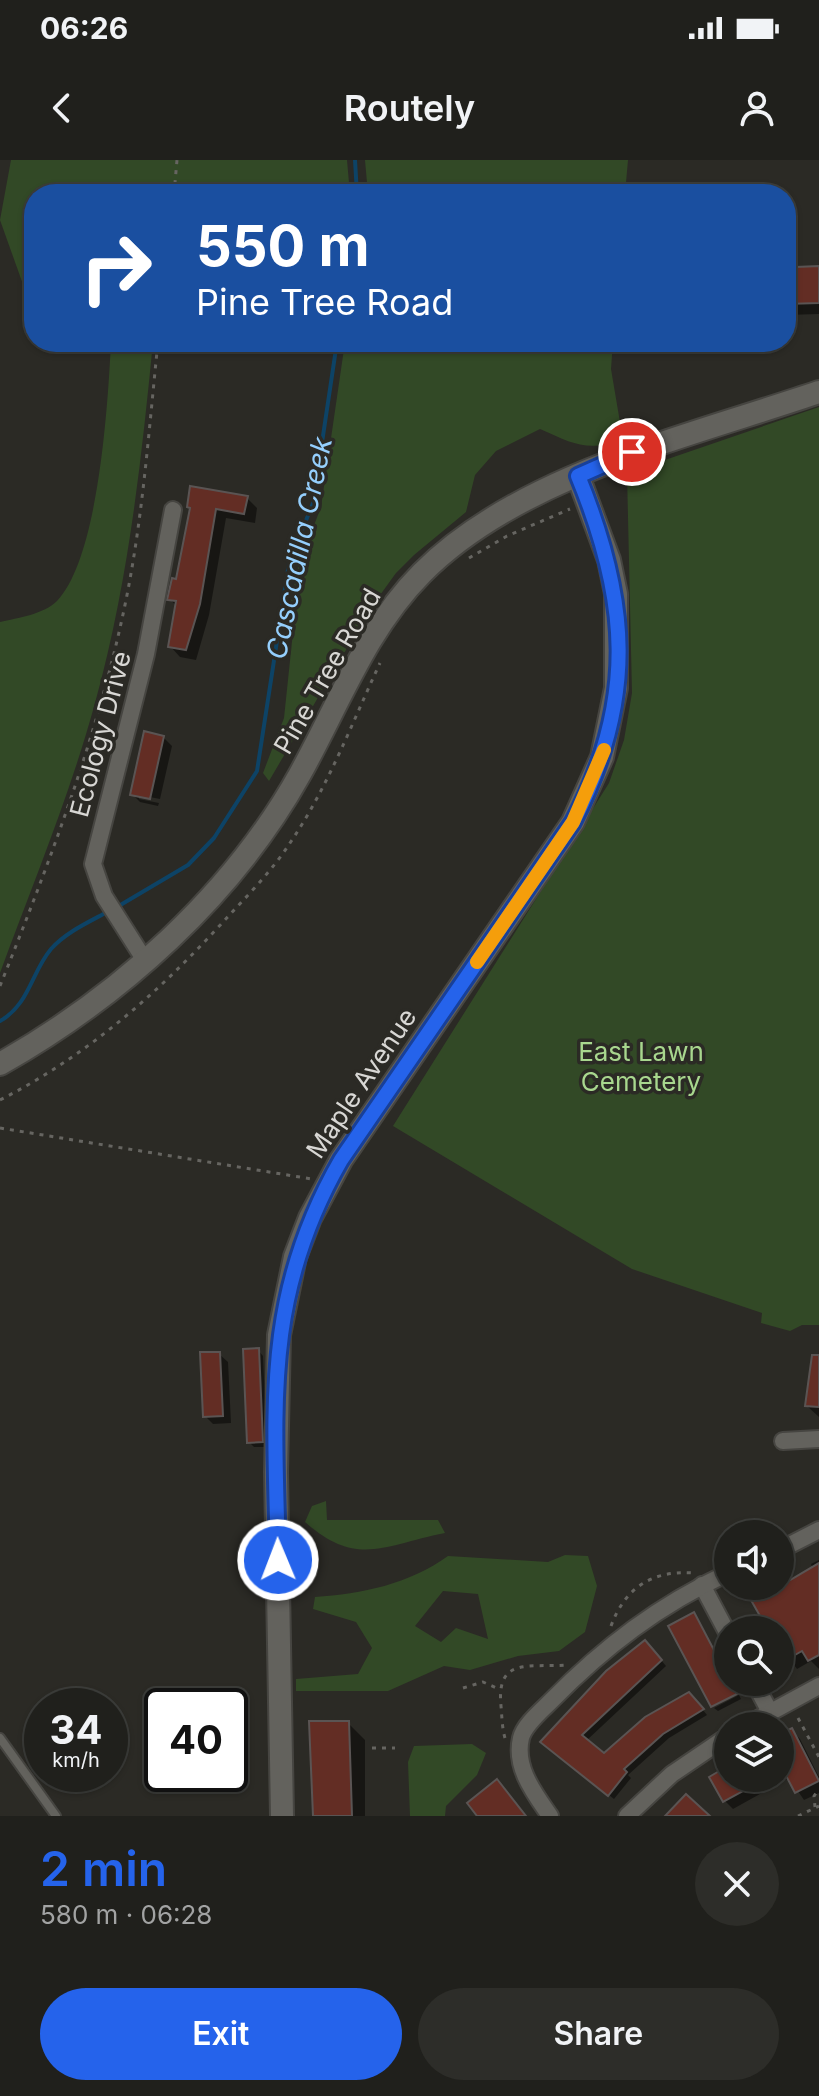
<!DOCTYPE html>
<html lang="en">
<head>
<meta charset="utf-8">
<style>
	body { margin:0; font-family:Inter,sans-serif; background:#2d2d29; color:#f1f3f6; height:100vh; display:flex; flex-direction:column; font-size:30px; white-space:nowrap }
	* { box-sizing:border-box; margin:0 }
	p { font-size:26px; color:#a2a3a3 }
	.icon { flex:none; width:44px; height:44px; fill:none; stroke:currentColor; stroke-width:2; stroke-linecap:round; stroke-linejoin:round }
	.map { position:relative; height:1656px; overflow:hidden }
	.side { display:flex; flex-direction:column; background:#20201c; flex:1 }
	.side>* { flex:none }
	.guide { position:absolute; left:24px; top:24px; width:772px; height:168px; border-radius:32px; box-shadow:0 2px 6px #0004,0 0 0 2px #3d3e3b; background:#1a4fa0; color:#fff; overflow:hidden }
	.buttons { position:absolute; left:714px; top:1360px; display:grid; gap:16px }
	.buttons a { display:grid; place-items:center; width:80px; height:80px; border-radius:50%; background:#20201c; box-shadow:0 2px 6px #0004,0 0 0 2px #3d3e3b; font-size:40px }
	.speed { position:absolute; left:24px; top:1528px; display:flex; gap:16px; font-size:40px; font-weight:700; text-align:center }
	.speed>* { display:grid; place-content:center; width:104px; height:104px; border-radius:50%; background:#20201c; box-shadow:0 2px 6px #0004,0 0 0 2px #3d3e3b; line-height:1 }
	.speed small { font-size:20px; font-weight:400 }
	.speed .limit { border:4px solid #111; border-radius:12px; background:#fff; color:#111 }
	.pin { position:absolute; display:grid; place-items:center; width:68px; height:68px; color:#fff; margin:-34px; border:4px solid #fff; border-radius:50%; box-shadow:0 2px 8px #0007 }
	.me { position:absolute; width:88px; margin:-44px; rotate:359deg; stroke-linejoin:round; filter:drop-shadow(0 0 6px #0008) }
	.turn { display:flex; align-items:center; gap:28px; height:168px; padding:0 40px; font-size:36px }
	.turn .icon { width:104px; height:104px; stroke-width:2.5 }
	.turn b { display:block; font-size:56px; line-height:68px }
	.round { display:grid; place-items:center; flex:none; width:84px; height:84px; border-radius:42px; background:#2d2d29 }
	.summary { display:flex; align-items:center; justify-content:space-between; height:136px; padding:0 40px }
	h1 { font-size:48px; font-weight:600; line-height:60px; color:#2563eb }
	.primary-button { display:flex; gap:16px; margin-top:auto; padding:16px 40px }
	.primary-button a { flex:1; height:92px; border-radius:48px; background:#2563eb; color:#fff; font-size:32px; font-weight:600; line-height:92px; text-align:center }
	.primary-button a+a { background:#2d2d29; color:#f1f3f6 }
	.status { display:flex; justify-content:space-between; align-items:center; height:56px; padding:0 40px; background:#20201c; direction:ltr }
	.status svg { height:22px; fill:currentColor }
	header { display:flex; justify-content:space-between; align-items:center; height:104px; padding:0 40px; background:#20201c; font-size:36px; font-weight:600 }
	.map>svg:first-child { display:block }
	.green { fill:#324926; fill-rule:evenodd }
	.shadow { fill:#0007 }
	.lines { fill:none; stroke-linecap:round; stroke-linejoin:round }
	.stream { stroke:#0d4366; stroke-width:4 }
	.building { fill:#632d24; stroke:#5a5453; stroke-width:2 }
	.lane-casing { stroke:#464541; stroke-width:12 }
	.street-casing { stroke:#464541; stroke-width:20 }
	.secondary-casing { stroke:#464541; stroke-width:26 }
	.path { stroke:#666561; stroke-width:3; stroke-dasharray:4 6; stroke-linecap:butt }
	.lane { stroke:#63625d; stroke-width:8 }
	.street { stroke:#63625d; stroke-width:16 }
	.secondary { stroke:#63625d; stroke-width:22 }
	.route-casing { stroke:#184099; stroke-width:20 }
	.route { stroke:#2563eb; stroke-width:14 }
	.slow { stroke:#f59e0b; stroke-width:14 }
	.labels { text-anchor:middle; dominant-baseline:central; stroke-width:7; stroke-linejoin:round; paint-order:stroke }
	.street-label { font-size:26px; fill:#d8d7d4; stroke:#2b2a25 }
	.park-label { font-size:26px; fill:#a8d78e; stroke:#2b2a25 }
	.water-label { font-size:28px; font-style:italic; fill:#95cffd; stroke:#2b2a25 }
</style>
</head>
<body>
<div class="status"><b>06:26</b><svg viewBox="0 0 49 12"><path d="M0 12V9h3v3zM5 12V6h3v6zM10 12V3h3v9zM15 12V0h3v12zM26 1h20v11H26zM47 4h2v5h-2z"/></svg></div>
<header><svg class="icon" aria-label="back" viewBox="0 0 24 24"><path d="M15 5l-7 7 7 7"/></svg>Routely<svg class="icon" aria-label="person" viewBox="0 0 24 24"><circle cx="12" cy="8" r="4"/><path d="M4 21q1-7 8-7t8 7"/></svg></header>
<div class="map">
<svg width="819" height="1656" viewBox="0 0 819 1656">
	<rect width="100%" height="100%" fill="#2b2a25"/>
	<g class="green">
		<path d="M 11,0 L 347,0 L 350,34 L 34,34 L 34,137 L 25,130 L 0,60 Z"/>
		<path d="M 365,0 L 628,0 L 625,34 L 368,34 Z"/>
		<path d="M 111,182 L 153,182 C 141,304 128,424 95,543 C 70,635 33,723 0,813 L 0,462 C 18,458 44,454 57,441 C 99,397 108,242 111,182 Z"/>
		<path d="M 345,182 L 613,182 L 611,209 L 623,280 C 586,292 574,284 540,269 L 496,291 L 475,315 L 466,352 L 414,395 L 396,413 L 370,449 L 269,621 L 263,613 L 284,558 L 293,472 L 291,442 L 298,407 L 321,347 Z"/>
		<path d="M 819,247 L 819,1165 L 802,1165 L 790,1171 L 761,1163 L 762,1153 L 632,1109 L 393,966 L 609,623 L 624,580 L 632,533 L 627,313 Z"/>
		<path d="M 326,1341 L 327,1360 L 438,1360 L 445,1373 C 384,1385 357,1408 305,1362 L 312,1346 Z"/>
		<path d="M 565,1395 L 588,1396 L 597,1426 L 585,1472 L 559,1491 L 518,1496 L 470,1510 L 444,1506 L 388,1531 L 296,1531 L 296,1519 L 358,1514 L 372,1488 L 356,1462 L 313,1449 L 315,1437 C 362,1434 409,1424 448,1396 L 548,1402 ZM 443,1431 L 478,1434 L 488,1479 L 456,1468 L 441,1482 L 415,1466 Z"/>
		<path d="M 472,1584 L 486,1593 L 477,1615 L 446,1646 L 445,1656 L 410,1656 L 408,1602 L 414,1586 Z"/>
	</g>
	<g class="shadow">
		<path d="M 819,108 L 819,154 L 786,155 L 786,123 L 798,122 Z"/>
		<path d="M 247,338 L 257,348 L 255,363 L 226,358 L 209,455 L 196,500 L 180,497 L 170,486 L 177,447 L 170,439 L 177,421 L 192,349 Z"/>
		<path d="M 163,577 L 172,586 L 160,639 L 139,635 L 139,639 L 159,643 L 158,646 L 140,642 L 132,634 Z"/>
		<path d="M 258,1190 L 263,1196 L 267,1287 L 254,1287 L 249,1282 Z"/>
		<path d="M 219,1194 L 228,1202 L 231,1263 L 213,1264 L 205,1256 Z"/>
		<path d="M 819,1210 L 819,1257 L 807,1246 Z"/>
		<path d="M 819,1400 L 819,1509 L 811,1501 L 797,1509 L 780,1486 L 780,1470 L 771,1470 L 763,1426 L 775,1431 L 813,1409 L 811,1404 Z"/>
		<path d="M 694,1454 L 728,1515 L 728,1522 L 737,1531 L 712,1545 Z"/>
		<path d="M 650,1487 L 666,1506 L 586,1581 L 604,1595 L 694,1539 L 707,1555 L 669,1578 L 628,1615 L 631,1618 L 614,1639 L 548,1587 Z"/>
		<path d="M 739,1535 L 741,1539 L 718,1551 L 714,1548 Z"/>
		<path d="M 311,1563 L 348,1563 L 365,1580 L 365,1656 L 314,1656 Z"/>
		<path d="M 792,1571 L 800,1579 L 819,1617 L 819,1633 L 804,1640 L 789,1618 L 733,1649 L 725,1641 L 728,1608 L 728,1618 L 780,1618 L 780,1577 Z"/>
	</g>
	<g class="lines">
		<g class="stream">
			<path d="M 355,0 L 357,34"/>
			<path d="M 117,747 L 188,705 L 214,678 L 257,611 L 289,403 L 313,343 L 337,182"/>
			<path d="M 0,861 C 29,845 31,813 51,789 C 66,772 89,762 109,751"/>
		</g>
	</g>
	<g class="building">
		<path d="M 819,106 L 819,143 L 786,144 L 786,121 L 796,120 L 796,107 Z"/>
		<path d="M 190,326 L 248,336 L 244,354 L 216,349 L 200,444 L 186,490 L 168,487 L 176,441 L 167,440 L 172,418 L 176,419 L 190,348 L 187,347 Z"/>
		<path d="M 144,571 L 164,576 L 150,639 L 130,635 Z"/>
		<path d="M 259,1188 L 263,1282 L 247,1283 L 243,1189 Z"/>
		<path d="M 200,1192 L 220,1192 L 223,1256 L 203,1257 Z"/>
		<path d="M 812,1195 L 819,1195 L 819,1247 L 805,1246 Z"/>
		<path d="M 819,1403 L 819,1495 L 808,1501 L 802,1491 L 786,1500 L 780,1490 L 780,1470 L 768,1470 L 747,1433 L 759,1426 L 780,1426 Z"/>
		<path d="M 694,1452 L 737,1534 L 711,1547 L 668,1466 Z"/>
		<path d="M 645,1480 L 662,1500 L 582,1575 L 604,1593 L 645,1557 L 689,1532 L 704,1549 L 663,1574 L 624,1609 L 627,1612 L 608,1636 L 540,1582 L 606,1511 Z"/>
		<path d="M 309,1561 L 349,1561 L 352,1656 L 313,1656 Z"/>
		<path d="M 792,1568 L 819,1621 L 795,1633 L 780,1604 L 780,1574 Z"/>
		<path d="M 728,1606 L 728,1618 L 767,1618 L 723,1642 L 709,1617 Z"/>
		<path d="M 497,1619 L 526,1656 L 477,1656 L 467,1643 Z"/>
		<path d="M 686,1634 L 710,1656 L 665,1656 Z"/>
	</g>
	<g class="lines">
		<defs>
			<path id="lane" d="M 0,1578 L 56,1656"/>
			<g id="street">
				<path d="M 144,799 L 104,736 L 93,704 L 146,494 L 173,350"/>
				<path d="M 783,1281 L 819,1279"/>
				<path d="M 780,1390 L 819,1370"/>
				<path d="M 702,1425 L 728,1474"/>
				<path d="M 754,1522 L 770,1552"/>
				<path d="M 745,1566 L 819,1526"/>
				<path d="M 550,1656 C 535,1634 514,1608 521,1578 C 524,1565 541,1551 551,1541 C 604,1487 659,1445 728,1413"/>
				<path d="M 627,1656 L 672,1614 L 728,1576"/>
			</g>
			<g id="secondary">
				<path d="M 0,904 C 120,836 232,736 300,614 C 338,546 366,469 422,413 C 519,315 691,276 819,232"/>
				<path d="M 282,1656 L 276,1312 L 279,1175 L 295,1097 L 310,1058 L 341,1000 L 573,662 L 602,597 L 616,528 L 616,434 L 609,400 L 578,316"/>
			</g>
		</defs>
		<use href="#lane" class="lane-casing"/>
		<use href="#street" class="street-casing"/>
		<use href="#secondary" class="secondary-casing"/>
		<g class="path">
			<path d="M 174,34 L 177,0"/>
			<path d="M 469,398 L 507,376 L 570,349"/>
			<path d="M 0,826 C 50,701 99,573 126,440 C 143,356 149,268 158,182"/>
			<path d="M 0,940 C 88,895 157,834 223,762 C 246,737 272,711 290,683 C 328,627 352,563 380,503"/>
			<path d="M 0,968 L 312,1019"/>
			<path d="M 611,1466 C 625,1428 652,1410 693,1413"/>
			<path d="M 780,1507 L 782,1505"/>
			<path d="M 463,1528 L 483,1522 L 499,1529"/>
			<path d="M 798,1558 L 819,1597"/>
			<path d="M 505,1578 C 502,1568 502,1557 501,1546 C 496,1496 530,1508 566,1505"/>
			<path d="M 372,1588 L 395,1588"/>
			<path d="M 815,1647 L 814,1636 L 819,1629"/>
			<path d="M 798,1656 L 819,1646"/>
		</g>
		<use href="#lane" class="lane"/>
		<use href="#street" class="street"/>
		<use href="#secondary" class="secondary"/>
	</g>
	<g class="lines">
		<defs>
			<path id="route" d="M 278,1400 C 275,1249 262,1137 341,1000 L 573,662 C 637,539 629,440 578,316 L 632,292"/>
		</defs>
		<use href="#route" class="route-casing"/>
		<use href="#route" class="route"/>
		<path class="slow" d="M 477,802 L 573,662 L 604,590"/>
	</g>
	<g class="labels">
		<g class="street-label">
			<text transform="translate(327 511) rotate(-60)">Pine Tree Road</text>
			<text transform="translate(100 574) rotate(-75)">Ecology Drive</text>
			<text transform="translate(361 923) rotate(-56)">Maple Avenue</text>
		</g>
		<g class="park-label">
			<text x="641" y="891">East Lawn<tspan x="641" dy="30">Cemetery</tspan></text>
		</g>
		<g class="water-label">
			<text transform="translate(299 388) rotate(-78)">Cascadilla Creek</text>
		</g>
	</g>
</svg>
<div class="buttons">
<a><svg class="icon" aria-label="sound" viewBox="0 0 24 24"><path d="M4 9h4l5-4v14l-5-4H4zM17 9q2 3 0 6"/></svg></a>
<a><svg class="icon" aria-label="search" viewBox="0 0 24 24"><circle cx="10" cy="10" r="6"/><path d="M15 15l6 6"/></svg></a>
<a><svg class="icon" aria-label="layers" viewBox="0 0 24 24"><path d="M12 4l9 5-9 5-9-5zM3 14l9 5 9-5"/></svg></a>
</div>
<div class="speed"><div>34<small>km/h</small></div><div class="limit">40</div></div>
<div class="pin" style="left:632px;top:292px;background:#d93025"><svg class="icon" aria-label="arrive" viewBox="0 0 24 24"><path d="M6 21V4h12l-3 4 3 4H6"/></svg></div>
<svg class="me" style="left:278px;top:1400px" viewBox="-20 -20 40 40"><circle r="17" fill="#2563eb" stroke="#fff" stroke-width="3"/><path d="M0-11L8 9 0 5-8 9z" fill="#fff"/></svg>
<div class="guide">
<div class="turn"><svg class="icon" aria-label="right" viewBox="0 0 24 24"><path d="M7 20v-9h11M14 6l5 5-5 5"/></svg><div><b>550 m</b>Pine Tree Road</div></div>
</div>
</div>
<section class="side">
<div class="summary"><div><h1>2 min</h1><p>580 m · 06:28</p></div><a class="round"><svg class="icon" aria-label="close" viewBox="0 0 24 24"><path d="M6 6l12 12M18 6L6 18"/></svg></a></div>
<div class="primary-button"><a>Exit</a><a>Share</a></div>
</section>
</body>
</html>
